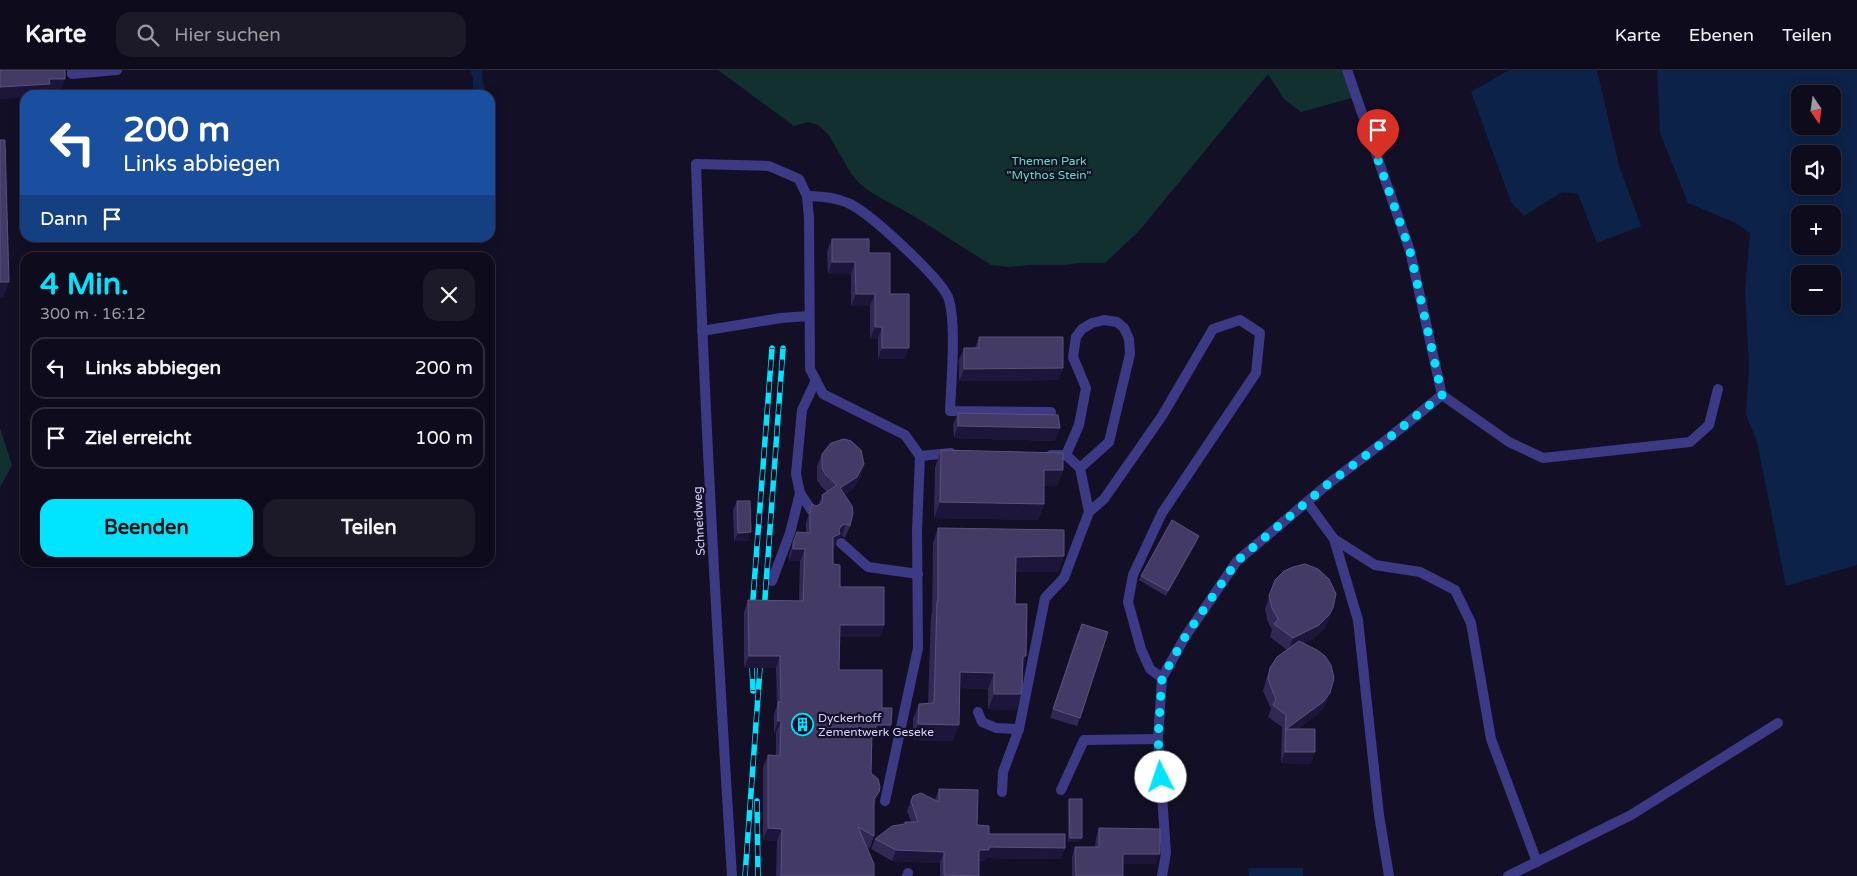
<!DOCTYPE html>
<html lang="de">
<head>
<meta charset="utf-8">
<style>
	body { margin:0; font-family:"Varela Round",sans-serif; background:#1c1929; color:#f1f3f6; height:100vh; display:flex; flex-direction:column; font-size:19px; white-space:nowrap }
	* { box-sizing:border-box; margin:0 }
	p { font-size:16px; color:#9b9ba3 }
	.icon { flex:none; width:28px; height:28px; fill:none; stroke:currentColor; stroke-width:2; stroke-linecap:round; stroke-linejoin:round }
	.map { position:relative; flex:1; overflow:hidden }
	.panel { position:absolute; left:20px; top:182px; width:475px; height:315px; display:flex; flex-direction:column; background:#0e0b1c; border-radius:15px; box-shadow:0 2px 12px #0003,0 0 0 1px #2e2b3b }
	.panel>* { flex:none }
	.top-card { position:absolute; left:20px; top:20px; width:475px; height:152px; border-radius:15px; box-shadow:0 2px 12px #0003,0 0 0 1px #2e2b3b; background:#1a4fa0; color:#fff; overflow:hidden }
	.needle { width:32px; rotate:167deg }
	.buttons { position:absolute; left:1791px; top:15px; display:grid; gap:10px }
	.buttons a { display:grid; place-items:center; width:50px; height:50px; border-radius:10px; background:#0e0b1c; box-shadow:0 2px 12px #0003,0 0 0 1px #2e2b3b; font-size:25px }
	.pin { position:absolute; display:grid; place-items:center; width:42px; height:42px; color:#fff; margin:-51px -21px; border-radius:50% 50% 50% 0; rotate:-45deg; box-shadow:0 0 5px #0007 }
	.pin .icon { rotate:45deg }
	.me { position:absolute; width:55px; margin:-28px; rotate:356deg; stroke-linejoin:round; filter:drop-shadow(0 0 4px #0008) }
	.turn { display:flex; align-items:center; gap:18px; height:105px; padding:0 20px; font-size:22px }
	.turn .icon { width:65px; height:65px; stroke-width:2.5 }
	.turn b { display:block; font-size:35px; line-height:42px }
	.then { display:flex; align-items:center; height:48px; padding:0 20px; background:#0003; gap:10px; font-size:19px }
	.round { display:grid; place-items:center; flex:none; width:52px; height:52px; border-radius:15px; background:#1c1929 }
	.headline { display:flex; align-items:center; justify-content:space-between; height:85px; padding:0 20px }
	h1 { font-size:30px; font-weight:800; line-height:38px; color:#00e5ff }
	.action { display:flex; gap:10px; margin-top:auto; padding:10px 20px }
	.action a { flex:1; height:58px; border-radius:15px; background:#00e5ff; color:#111; font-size:20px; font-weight:800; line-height:58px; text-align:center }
	.action a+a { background:#1c1929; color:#f1f3f6 }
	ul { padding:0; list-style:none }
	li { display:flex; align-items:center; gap:15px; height:62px; margin:0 10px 8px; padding:0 10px; border:2px solid #2e2b3b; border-radius:15px }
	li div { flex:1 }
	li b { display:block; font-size:19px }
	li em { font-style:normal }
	header { display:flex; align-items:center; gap:30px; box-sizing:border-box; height:70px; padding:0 25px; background:#0e0b1c; border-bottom:1px solid #2e2b3b }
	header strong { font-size:24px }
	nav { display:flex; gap:28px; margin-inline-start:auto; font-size:18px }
	.search { width:350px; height:45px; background:#1c1929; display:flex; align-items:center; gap:12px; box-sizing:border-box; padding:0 18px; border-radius:15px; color:#9b9ba3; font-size:19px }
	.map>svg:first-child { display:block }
	.green { fill:#12302f }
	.water { fill:#0c2248; fill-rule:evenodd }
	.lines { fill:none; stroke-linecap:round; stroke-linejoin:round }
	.service { stroke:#3d3a85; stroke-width:10 }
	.rail-casing { stroke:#00e5ff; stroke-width:5.5 }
	.rail { stroke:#130f26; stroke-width:4; stroke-dasharray:11; stroke-linecap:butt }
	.wall { fill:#312854 }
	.shaded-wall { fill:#1d163a }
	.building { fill:#433a66; stroke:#5a527e }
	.route { stroke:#00e5ff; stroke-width:9; stroke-dasharray:0 16.2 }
	.labels { text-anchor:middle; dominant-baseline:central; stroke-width:4.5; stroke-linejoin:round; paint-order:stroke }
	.park-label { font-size:12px; fill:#5fe0c0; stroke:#130f26 }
	.street-label { font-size:12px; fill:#d9d4ff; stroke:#130f26 }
	.poi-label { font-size:12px; fill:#d9d4ff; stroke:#130f26; text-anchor:start }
</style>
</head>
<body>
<header>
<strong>Karte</strong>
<div class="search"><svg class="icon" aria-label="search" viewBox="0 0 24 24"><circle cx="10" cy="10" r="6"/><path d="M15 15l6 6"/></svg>Hier suchen</div>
<nav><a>Karte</a><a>Ebenen</a><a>Teilen</a></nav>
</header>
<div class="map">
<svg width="1857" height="806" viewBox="0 0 1857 806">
	<rect width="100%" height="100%" fill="#130f26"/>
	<g class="green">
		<path d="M 718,0 L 1342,0 L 1352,28 L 1301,42 L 1284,29 L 1268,4 L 1139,161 L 1105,193 L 1081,193 L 1063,195 L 1029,195 L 1010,197 L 991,195 L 912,145 L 872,123 L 860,114 L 852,105 L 828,64 L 818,55 L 808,52 L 794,56 Z"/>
		<path d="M 0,358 L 12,395 L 0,417 Z"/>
	</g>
	<g class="water">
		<path d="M 470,0 L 482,0 C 481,9 485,16 486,25 L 473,25 L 473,8 Z"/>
		<path d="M 1509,0 L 1597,0 L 1619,95 L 1641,156 L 1597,173 L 1578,124 L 1562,122 L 1524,146 L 1511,132 L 1471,22 Z"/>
		<path d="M 1657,0 L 1857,0 L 1857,495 L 1786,516 L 1757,372 L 1746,344 L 1749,298 L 1745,220 L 1750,163 L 1736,153 L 1688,133 L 1660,63 ZM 1800,24 L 1832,24 L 1832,56 L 1800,56 ZM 1800,84 L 1832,84 L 1832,116 L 1800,116 ZM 1800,144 L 1832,144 L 1832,176 L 1800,176 ZM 1800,204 L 1832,204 L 1832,236 L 1800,236 Z"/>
		<path d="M 1248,798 L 1303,798 L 1303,806 L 1249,806 Z"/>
	</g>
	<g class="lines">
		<g class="service">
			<path d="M 72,0 L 72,4 L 117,0"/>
			<path d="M 807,126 C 822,126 834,127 848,133 C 868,141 939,207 948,227 C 957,250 951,314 950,341 L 1051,342"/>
			<path d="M 702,261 L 781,248 L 808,246"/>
			<path d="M 1442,325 L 1509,372 L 1543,388 L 1690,372 L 1709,355 L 1718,319"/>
			<path d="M 1051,385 L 1066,385 L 1079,355 L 1086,318 L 1073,287 L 1076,267 L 1082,259 L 1092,253 L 1104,250 L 1117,252 L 1124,258 L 1129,269 L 1130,284 L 1109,372 L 1080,398 L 1066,385"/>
			<path d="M 920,386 L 951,383"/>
			<path d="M 1080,398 L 1089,442"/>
			<path d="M 1307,432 L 1334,469 L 1375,495 L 1420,502 L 1455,520 L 1471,553 L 1491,669 L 1537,792"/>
			<path d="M 812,441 L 800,423 L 796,404 L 802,340 L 816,310"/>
			<path d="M 1334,469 L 1358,550 L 1379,745 L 1389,806"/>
			<path d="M 841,473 L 868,497 L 918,504"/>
			<path d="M 772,511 L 790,463 L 800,423"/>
			<path d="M 978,642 L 982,652 L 996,658 L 1019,659"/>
			<path d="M 1061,720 L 1084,670 L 1158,669"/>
			<path d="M 1002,722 L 1003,702 L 1019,659 L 1045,528 L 1064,508 L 1089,442 L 1104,429 L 1162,346 L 1213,259 L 1240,250 L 1260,263 L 1256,303 L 1162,443 L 1133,505 L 1128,532 L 1141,579 L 1150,599 L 1162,608"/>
			<path d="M 732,806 C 717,569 704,332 696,94 L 769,96 L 799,109 L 807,126 L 809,148 L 810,299 L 823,324 L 905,365 L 920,386 L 917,461 L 918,578 L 885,731"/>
			<path d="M 907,806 L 908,803"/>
			<path d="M 1162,806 L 1166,783 L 1158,669 L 1162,608 L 1185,567 L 1237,491 L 1328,414 L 1385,371 L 1442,325 L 1410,181 L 1347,0"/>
			<path d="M 1508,806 L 1631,745 L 1778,653"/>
		</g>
		<defs>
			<g id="rail">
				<path d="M 752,542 L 772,278"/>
				<path d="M 764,542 L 783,278"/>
				<path d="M 752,598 L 753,621"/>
				<path d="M 757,731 L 758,806"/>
				<path d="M 745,806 L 760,598"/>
			</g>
		</defs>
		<use href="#rail" class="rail-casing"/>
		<use href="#rail" class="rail"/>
	</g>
	<g class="wall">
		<path d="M 832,169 L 869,183 L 890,224 L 905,289 L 878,289 L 878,269 L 870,269 L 870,236 L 851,236 L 851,204 L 828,204 L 827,181 Z"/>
		<path d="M 979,267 L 1063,298 L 1058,310 L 959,311 L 959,290 L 964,278 L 975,278 Z"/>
		<path d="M 958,343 L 1055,371 L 954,368 L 953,355 Z"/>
		<path d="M 941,380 L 1063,400 L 1057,416 L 1044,416 L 1044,434 L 1038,450 L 934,448 L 935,397 Z"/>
		<path d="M 822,384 L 864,394 L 860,407 L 853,419 L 844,425 L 850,456 L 845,468 L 842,466 L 838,467 L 835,476 L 833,477 L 833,494 L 840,517 L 884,555 L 879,567 L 840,567 L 839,600 L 882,638 L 891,655 L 887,668 L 874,667 L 872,671 L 871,703 L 879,722 L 874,735 L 874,766 L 870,778 L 867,777 L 874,806 L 776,806 L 777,771 L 763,770 L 763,697 L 768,685 L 776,686 L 776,663 L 774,663 L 774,644 L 777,636 L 776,598 L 744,598 L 744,542 L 748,530 L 799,531 L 800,491 L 789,491 L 789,485 L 797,462 L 806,463 L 806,453 L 812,434 L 816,436 L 818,435 L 822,425 L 827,422 L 821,416 L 817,410 L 817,396 Z"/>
		<path d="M 737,431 L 748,471 L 734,471 L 733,440 Z"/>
		<path d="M 938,458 L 1059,502 L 1016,502 L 1015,534 L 1026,586 L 1023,595 L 1021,624 L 1016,640 L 988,639 L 988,619 L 960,618 L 953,671 L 913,670 L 913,649 L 919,634 L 928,633 L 931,546 L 932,543 L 933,473 Z"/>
		<path d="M 1198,470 L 1166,526 L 1139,510 L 1141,506 Z"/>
		<path d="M 1275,510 L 1333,538 L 1325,558 L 1314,568 L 1303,573 L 1326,634 L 1319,643 L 1298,659 L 1311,694 L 1281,693 L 1282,657 L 1268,647 L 1271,639 L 1263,621 L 1266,610 L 1270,598 L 1287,580 L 1270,567 L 1272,560 L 1267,550 L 1265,539 Z"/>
		<path d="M 1078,562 L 1080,648 L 1077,656 L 1050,648 Z"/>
		<path d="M 939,719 L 977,755 L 989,764 L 1065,778 L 1061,789 L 986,788 L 985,791 L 979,791 L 979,806 L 940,806 L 940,793 L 892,791 L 871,779 L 875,769 L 905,754 L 905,752 L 911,752 L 907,741 L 913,726 L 935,730 Z"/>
		<path d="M 1069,729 L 1080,772 L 1068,772 L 1068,734 Z"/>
		<path d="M 1099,758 L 1156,794 L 1123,794 L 1123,806 L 1072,806 L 1072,787 L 1075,777 L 1095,777 L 1096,768 Z"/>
	</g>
	<g class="shaded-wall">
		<path d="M 49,9 L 65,9 L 61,21 L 47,22 L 46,25 L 25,25 L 25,28 L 0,29 L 0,17 Z"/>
		<path d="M 832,192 L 855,192 L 851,204 L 828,204 Z"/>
		<path d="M 0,212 L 9,212 L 3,228 L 0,228 Z"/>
		<path d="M 856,224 L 875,224 L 870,236 L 851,236 Z"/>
		<path d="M 875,257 L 882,257 L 878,269 L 870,269 Z"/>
		<path d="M 882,278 L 909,278 L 905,289 L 878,289 Z"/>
		<path d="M 1063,298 L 1058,310 L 959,311 L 964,299 Z"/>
		<path d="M 958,356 L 1060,358 L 1055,371 L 954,368 Z"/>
		<path d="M 864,394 L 860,407 L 853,419 L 836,430 L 840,418 Z"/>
		<path d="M 1044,400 L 1063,400 L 1057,416 L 1038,416 Z"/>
		<path d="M 940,432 L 1044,434 L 1038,450 L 934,448 Z"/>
		<path d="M 846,454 L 842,466 L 838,467 L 835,476 L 828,479 L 833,467 L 841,456 Z"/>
		<path d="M 751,462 L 748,471 L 734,471 L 738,463 Z"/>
		<path d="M 1199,466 L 1198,470 L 1166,526 L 1168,521 Z"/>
		<path d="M 793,479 L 805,479 L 800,491 L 789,491 Z"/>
		<path d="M 1064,486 L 1059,502 L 1010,502 L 1016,487 Z"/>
		<path d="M 1333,538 L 1325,558 L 1314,568 L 1288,581 L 1293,568 Z"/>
		<path d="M 840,555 L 884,555 L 879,567 L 835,567 Z"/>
		<path d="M 749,586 L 780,586 L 776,598 L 744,598 Z"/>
		<path d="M 1023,586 L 1026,586 L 1020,601 Z"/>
		<path d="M 960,602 L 994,603 L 988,619 L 954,618 Z"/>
		<path d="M 1330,623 L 1326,634 L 1319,643 L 1286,668 L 1286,659 Z"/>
		<path d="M 994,624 L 1021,624 L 1016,640 L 988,639 Z"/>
		<path d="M 778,651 L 781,651 L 776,663 L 774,663 Z"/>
		<path d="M 918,654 L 959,655 L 953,671 L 913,670 Z"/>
		<path d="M 876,655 L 891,655 L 887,668 L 874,667 L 871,674 L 872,662 Z"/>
		<path d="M 1285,682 L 1315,682 L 1311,694 L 1281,693 Z"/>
		<path d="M 879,722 L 875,734 L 870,741 L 874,729 Z"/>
		<path d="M 768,758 L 782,759 L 777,771 L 763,770 Z"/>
		<path d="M 1070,768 L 1082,768 L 1080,772 L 1068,772 Z"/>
		<path d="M 989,777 L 1065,778 L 1061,789 L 986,788 L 985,791 L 975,791 L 979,780 Z"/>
		<path d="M 896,780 L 944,782 L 940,793 L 892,791 Z"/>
		<path d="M 1123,784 L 1160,784 L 1156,794 L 1119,794 Z"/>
	</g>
	<g class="building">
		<path d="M 0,0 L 65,0 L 65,9 L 49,9 L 50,14 L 0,17 Z"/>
		<path d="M 0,70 L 5,70 L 9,212 L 0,212 Z"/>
		<path d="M 832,169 L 869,169 L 869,183 L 890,183 L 890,224 L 909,224 L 909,278 L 882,278 L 882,257 L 875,257 L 875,224 L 856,224 L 855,192 L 832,192 Z"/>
		<path d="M 979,267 L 1063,267 L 1063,298 L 964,299 L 964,278 L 979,278 Z"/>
		<path d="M 958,343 L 1058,345 L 1060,358 L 958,356 Z"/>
		<path d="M 844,369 L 851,371 L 861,380 L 864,394 L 857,407 L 840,418 L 852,436 L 853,443 L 850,456 L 846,454 L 841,456 L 839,460 L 840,464 L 833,467 L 833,494 L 840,495 L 840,517 L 884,517 L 884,555 L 840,555 L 839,600 L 882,600 L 882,638 L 892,638 L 891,655 L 876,655 L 875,662 L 872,662 L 871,703 L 878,709 L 880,717 L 879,722 L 874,729 L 874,766 L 858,757 L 874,794 L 874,806 L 781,806 L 782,759 L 768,758 L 768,685 L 780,686 L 781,651 L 778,651 L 778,632 L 781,632 L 780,586 L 749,586 L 748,530 L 803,531 L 805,479 L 793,479 L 793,473 L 797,462 L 810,463 L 810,441 L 812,434 L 816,436 L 821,434 L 823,429 L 822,425 L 837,415 L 825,404 L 822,398 L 822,384 L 831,373 Z"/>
		<path d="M 941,380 L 1063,383 L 1063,400 L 1044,400 L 1044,434 L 940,432 Z"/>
		<path d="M 737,431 L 750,431 L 751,462 L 738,463 Z"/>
		<path d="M 1172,450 L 1199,466 L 1168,521 L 1141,506 Z"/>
		<path d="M 938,458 L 1064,460 L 1064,486 L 1016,487 L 1015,534 L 1027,534 L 1026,586 L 1023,586 L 1022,619 L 1021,624 L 994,624 L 994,603 L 960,602 L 959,655 L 918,654 L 919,634 L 934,633 L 937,531 L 938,531 Z"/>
		<path d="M 1305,494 L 1318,499 L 1329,509 L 1336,524 L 1333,538 L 1329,545 L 1319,555 L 1293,568 L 1274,554 L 1278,549 L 1272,538 L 1269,526 L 1275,510 L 1284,501 L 1293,497 Z"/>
		<path d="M 1082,554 L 1108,562 L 1080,648 L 1053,639 Z"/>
		<path d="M 1299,571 L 1317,580 L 1325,586 L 1331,595 L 1334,608 L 1330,623 L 1323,632 L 1286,659 L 1315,659 L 1315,682 L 1285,682 L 1285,674 L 1286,645 L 1273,635 L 1276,630 L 1268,609 L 1270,598 L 1277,587 Z"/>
		<path d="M 939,719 L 978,720 L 977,755 L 989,756 L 989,764 L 1065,764 L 1065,778 L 989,777 L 989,780 L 979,780 L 979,806 L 944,805 L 944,782 L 896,780 L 875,769 L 892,756 L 905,754 L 905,752 L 918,752 L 911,731 L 913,726 L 921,723 L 939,732 Z"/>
		<path d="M 1069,729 L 1082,729 L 1082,768 L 1070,768 Z"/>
		<path d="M 1099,758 L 1160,759 L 1160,784 L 1123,784 L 1123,806 L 1076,806 L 1075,777 L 1099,777 Z"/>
	</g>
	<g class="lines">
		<path class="route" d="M 1161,707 L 1158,669 L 1162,608 L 1185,567 L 1237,491 L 1328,414 L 1385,371 L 1442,325 L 1410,181 L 1378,90"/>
	</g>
	<defs>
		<symbol id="building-ring" viewBox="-11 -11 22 22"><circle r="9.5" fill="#130f26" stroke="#00e5ff" stroke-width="1.5"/><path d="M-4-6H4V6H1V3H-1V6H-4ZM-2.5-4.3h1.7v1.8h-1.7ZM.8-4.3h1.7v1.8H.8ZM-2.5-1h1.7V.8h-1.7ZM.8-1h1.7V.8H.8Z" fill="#00e5ff"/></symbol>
	</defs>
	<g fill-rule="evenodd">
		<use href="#building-ring" x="790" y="642" width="25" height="25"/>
	</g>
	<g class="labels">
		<g class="park-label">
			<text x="1049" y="91">Themen Park<tspan x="1049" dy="14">"Mythos Stein"</tspan></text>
		</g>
		<g class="street-label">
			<text transform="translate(699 451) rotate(-93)">Schneidweg</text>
		</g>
		<g class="poi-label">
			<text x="818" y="648">Dyckerhoff<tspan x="818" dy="14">Zementwerk Geseke</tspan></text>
		</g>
	</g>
</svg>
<div class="buttons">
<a><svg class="needle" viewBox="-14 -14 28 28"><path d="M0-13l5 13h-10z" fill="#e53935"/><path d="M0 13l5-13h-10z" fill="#9b9ba3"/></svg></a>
<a><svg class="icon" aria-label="sound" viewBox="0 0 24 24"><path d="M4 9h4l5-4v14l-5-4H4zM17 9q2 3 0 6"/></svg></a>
<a>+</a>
<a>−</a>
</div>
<div class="pin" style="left:1378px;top:90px;background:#d93025"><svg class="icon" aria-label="arrive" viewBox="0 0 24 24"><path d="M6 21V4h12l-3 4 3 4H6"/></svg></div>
<svg class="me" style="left:1161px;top:707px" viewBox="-20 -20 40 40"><circle r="19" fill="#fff"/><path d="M0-13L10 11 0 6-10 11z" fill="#00e5ff"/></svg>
<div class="top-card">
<div class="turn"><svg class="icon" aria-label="left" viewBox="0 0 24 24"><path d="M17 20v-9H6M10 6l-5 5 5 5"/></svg><div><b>200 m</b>Links abbiegen</div></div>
<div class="then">Dann<svg class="icon" aria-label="arrive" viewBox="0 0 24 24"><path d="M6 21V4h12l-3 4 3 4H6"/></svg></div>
</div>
<section class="panel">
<div class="headline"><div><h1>4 Min.</h1><p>300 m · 16:12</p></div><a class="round"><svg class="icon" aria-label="close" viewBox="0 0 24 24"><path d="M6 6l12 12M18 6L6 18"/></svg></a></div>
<ul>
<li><svg class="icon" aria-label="left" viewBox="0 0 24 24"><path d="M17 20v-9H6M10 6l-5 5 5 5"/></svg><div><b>Links abbiegen</b></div><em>200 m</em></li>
<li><svg class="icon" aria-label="arrive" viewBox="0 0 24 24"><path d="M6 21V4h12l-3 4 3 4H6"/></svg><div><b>Ziel erreicht</b></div><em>100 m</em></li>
</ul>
<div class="action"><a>Beenden</a><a>Teilen</a></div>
</section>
</div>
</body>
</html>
